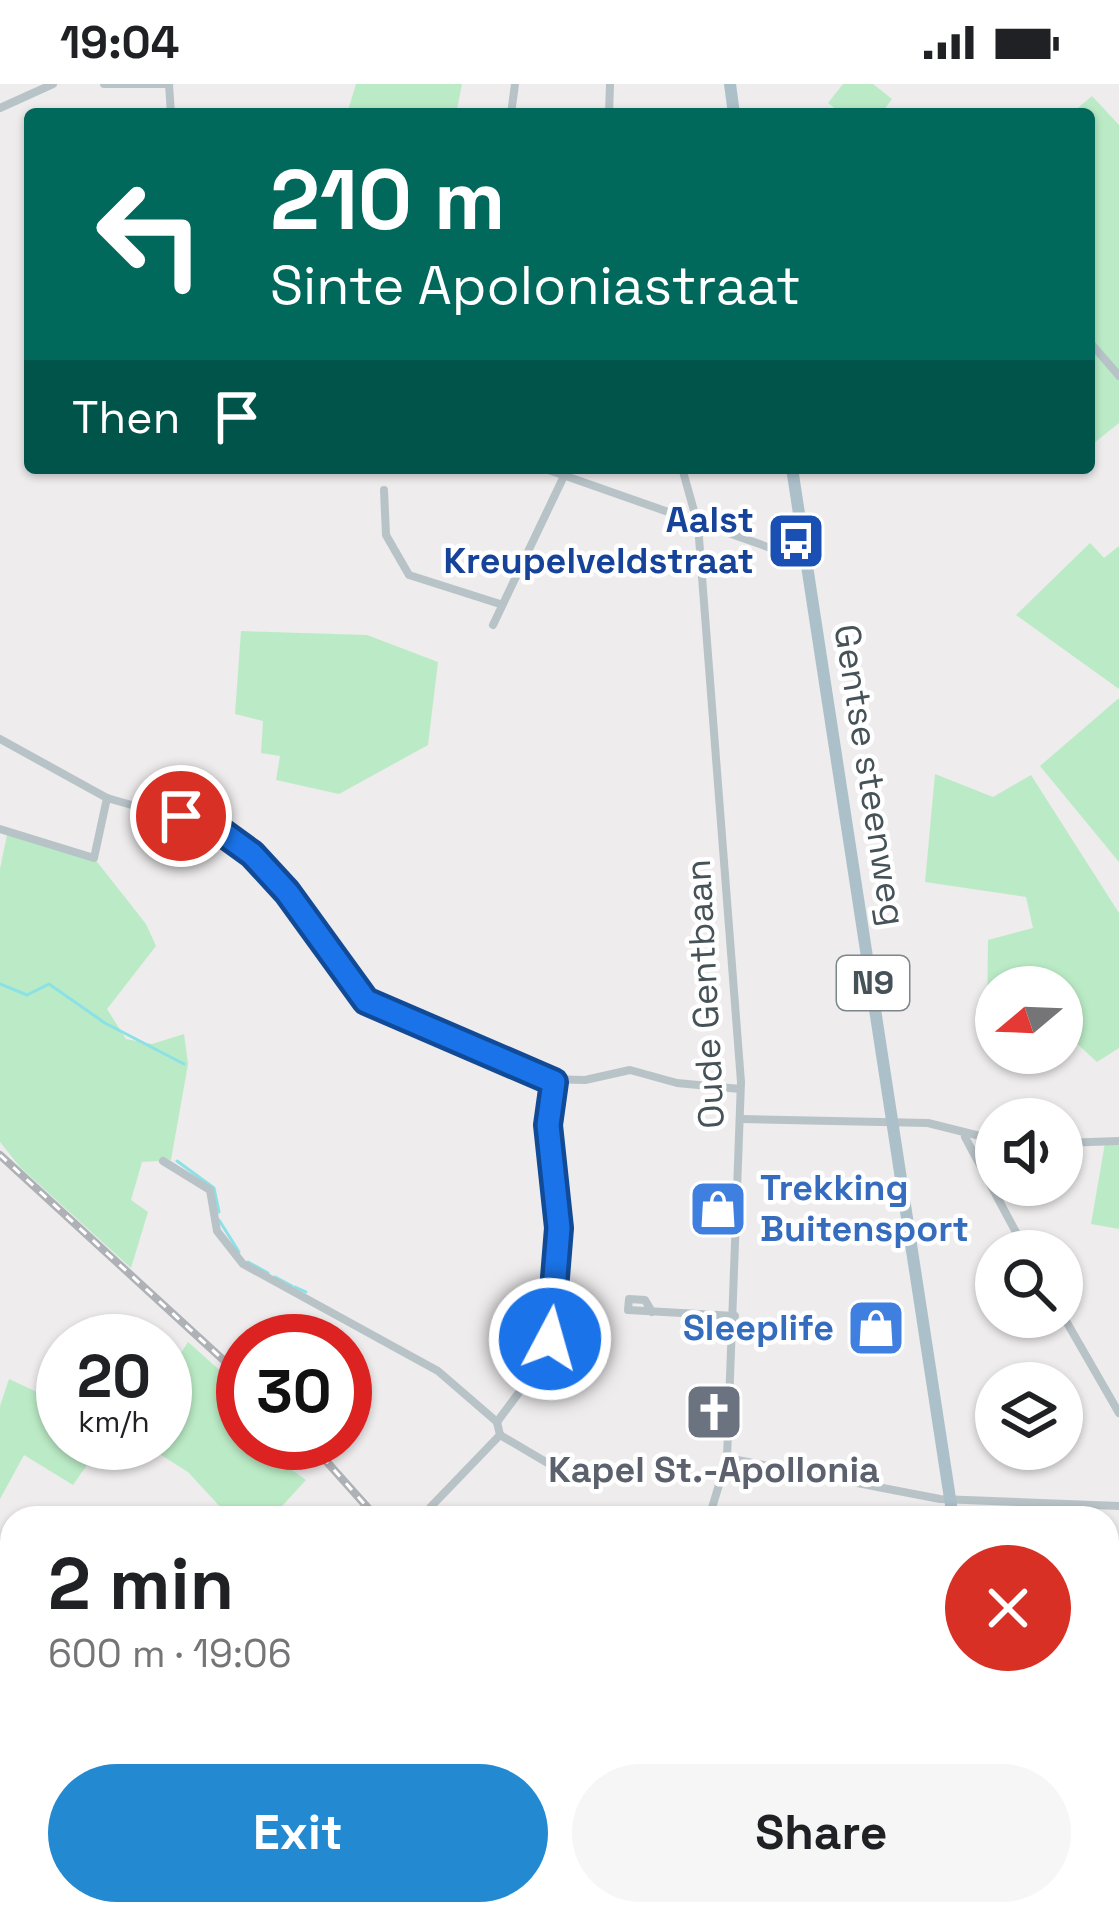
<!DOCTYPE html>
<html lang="en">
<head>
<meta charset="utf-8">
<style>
	body { margin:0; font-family:"Space Grotesk",sans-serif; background:#f6f6f6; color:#202124; height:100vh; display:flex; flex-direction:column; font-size:45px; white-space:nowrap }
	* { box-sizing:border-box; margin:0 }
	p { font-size:39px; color:#757577 }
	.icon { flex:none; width:66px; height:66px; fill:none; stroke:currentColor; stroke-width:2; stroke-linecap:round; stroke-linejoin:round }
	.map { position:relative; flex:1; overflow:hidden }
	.side { position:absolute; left:0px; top:1422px; width:1119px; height:420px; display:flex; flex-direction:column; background:#fff; border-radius:36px 36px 0 0; box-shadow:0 3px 9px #0004 }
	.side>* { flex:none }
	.hud { position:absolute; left:24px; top:24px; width:1071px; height:366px; border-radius:12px; box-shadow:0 3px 9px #0004; background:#00695c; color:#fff; overflow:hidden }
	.needle { width:78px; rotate:251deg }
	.buttons { position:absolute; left:975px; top:882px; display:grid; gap:24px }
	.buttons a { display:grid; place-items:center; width:108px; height:108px; border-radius:50%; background:#fff; box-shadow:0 3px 9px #0004; font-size:60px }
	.speed { position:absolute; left:36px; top:1230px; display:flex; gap:24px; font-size:60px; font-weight:700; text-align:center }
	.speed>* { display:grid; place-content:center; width:156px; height:156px; border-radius:50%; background:#fff; box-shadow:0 3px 9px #0004; line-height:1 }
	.speed small { font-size:30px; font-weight:400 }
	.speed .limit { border:18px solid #d22; background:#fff; color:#111 }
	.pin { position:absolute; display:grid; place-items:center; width:102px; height:102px; color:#fff; margin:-51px; border:6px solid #fff; border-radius:50%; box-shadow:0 3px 12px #0007 }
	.me { position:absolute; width:132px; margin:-66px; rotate:6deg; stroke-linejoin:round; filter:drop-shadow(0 0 9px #0008) }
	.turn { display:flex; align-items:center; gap:42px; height:252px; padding:0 48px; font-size:54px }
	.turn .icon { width:156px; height:156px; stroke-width:2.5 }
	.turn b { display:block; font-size:84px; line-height:102px }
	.then { display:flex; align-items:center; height:114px; padding:0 48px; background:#0003; gap:24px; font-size:45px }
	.round { display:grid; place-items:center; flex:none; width:126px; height:126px; border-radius:63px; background:#f6f6f6 }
	.headline { display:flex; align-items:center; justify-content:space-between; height:204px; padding:0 48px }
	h1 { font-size:72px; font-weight:700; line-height:90px }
	.primary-button { display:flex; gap:24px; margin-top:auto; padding:24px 48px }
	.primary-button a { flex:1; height:138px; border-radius:72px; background:#238ad1; color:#fff; font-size:48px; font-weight:700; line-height:138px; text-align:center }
	.primary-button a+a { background:#f6f6f6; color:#202124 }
	.status { display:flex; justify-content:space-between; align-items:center; height:84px; padding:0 60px; background:#fff; direction:ltr }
	.status svg { height:33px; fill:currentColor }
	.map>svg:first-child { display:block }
	.green { fill:#bbebc6 }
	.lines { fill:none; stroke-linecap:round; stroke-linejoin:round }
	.stream { stroke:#8be1e5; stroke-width:3 }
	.minor { stroke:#b8c3c8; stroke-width:8 }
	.primary { stroke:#acc0ca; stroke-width:12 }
	.rail-casing { stroke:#aeb2b6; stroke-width:8 }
	.rail { stroke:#fff; stroke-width:3; stroke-dasharray:9; stroke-linecap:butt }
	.route-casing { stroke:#114b97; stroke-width:30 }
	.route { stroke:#1a73e8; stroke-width:21 }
	.labels { text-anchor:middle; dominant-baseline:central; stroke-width:9; stroke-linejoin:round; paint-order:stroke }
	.shield { fill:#fff; stroke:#7d868a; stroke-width:3 }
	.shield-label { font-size:33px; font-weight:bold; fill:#455258 }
	.transit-label { font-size:36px; font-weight:bold; fill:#164399; stroke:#fff; text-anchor:end }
	.street-label { font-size:36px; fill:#455258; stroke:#fff }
	.shop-label { font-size:36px; font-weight:bold; fill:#366cbe; stroke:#fff; text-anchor:start }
	.worship-label { font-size:36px; font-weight:bold; fill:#5b616d; stroke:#fff }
</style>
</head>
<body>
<div class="status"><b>19:04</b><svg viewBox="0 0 49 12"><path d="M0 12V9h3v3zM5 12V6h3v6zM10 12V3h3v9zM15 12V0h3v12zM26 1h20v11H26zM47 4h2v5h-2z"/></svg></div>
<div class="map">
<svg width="1119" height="1842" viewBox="0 0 1119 1842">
	<rect width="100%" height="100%" fill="#eeecec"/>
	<g class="green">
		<path d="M 356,0 L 462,0 L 456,30 L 347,30 Z"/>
		<path d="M 843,0 L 873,0 L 892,15 L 881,30 L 842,30 L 828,19 Z"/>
		<path d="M 1092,12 L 1119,41 L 1119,339 L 1089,363 L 1089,30 L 1071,30 Z"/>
		<path d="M 1090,459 L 1104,474 L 1119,462 L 1119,605 L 1016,531 Z"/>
		<path d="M 241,547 L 367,551 L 438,578 L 428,661 L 339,710 L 276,696 L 280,672 L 261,669 L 263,637 L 235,630 Z"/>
		<path d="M 1119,614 L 1119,778 L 1040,682 Z"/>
		<path d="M 935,690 L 993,713 L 1031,691 L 1119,829 L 1119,964 L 1097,978 L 1062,946 L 1062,903 L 996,903 L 996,946 L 987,945 L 988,856 L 1033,844 L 1026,813 L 925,798 Z"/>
		<path d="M 8,746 L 94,774 L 146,840 L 156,862 L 107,925 L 126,955 L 152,960 L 184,950 L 188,980 L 171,1076 L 142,1078 L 131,1116 L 148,1128 L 131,1184 L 20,1083 L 0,1058 L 0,785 Z"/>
		<path d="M 1105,1059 L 1119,1061 L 1119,1145 L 1091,1140 Z"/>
		<path d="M 188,1258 L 243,1307 L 243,1359 L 290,1359 L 278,1376 L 306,1396 L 272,1433 L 220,1434 L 224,1427 L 188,1388 L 142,1359 L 165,1359 L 165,1294 Z"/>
		<path d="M 9,1295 L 63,1320 L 63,1359 L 102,1359 L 73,1401 L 24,1371 L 0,1415 L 0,1322 Z"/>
		<path d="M 12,1651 L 12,1744 L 0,1751 L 0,1658 Z"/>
		<path d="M 188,1830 L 341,1830 L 347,1842 L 173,1842 Z"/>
	</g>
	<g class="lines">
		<g class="stream">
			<path d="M 0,900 L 27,911 L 49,900 L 105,939 L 184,980"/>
			<path d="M 177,1077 L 214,1104 L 219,1128"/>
			<path d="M 219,1136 L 239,1168"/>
			<path d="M 248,1178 L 268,1189"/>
			<path d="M 275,1193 L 292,1202"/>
			<path d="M 295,1203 L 306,1208"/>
			<path d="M 7,1556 L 12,1563"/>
			<path d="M 148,1830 L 151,1842"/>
		</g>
		<g class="minor">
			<path d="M 104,0 L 164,0"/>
			<path d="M 169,0 L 171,30"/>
			<path d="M 0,24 L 53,0"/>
			<path d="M 511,30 L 515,0"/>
			<path d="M 609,30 L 610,0"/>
			<path d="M 1089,257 L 1119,292"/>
			<path d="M 543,384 L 805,476"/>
			<path d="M 682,384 L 698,441 L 741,998 L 727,1374 L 709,1434"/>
			<path d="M 384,406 L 386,451 L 409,491 L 500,520"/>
			<path d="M 493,541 L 564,392"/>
			<path d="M 0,655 L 107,714 L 223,747 L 287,807 L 360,912 L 373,921 L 544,995 L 585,996 L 630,986 L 677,999 L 740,1005"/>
			<path d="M 0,745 L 94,774 L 107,714"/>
			<path d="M 742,1035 L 928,1039 L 996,1056"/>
			<path d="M 965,1053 L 1026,1167"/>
			<path d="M 1062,1059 L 1119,1057"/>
			<path d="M 163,1077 L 210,1106 L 217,1147 L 243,1180 L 438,1287 L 497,1338"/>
			<path d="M 652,1228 L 645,1216 L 629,1215 L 628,1226 L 735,1232"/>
			<path d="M 1062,1230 L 1119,1329"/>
			<path d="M 497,1338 L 535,1287 L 550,1255 L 559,1144 L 548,1041 L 554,997"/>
			<path d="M 500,1351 L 551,1381"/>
			<path d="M 727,1374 L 940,1415 L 1119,1422"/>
			<path d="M 135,1434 L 136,1433"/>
			<path d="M 420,1434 L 500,1351 L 497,1338"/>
			<path d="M 0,1531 L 12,1542"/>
			<path d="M 0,1562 L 12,1582"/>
			<path d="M 1107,1618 L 1119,1594"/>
			<path d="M 867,1830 L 888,1842"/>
			<path d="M 1062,1830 L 1081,1842"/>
			<path d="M 413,1842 L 439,1832 L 447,1842"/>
		</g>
		<g class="primary">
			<path d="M 730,0 L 734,30"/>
			<path d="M 792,384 L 953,1434"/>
			<path d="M 1022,1830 L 1024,1842"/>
		</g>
		<defs>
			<g id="rail">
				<path d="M 0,1071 L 243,1294"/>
				<path d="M 310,1359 L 377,1434"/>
				<path d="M 628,1830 L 635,1842"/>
			</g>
		</defs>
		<use href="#rail" class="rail-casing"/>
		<use href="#rail" class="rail"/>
	</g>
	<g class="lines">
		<defs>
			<path id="route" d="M 181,732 L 212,741 L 252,770 L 287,808 L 366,917 L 554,998 L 548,1041 L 559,1144 L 550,1255"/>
		</defs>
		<use href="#route" class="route-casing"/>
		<use href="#route" class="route"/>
	</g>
	<defs>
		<symbol id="bus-square" viewBox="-11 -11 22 22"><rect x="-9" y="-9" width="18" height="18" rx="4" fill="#1a4fb4" stroke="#fff"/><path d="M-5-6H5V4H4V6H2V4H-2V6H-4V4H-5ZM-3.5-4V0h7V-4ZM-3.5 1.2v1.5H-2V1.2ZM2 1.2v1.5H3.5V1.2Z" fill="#fff"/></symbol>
		<symbol id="shop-square" viewBox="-11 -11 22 22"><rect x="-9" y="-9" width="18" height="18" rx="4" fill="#3f7fe0" stroke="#fff"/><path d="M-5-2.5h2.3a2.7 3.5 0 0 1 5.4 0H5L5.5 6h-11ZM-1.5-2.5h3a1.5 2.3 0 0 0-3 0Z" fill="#fff"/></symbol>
		<symbol id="church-square" viewBox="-11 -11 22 22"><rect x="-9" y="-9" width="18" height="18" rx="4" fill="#6b7280" stroke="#fff"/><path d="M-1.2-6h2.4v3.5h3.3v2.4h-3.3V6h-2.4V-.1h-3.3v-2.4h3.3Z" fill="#fff"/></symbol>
	</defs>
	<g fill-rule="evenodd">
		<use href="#bus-square" x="763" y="424" width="66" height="66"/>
		<use href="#shop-square" x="685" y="1092" width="66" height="66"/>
		<use href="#shop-square" x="843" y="1211" width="66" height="66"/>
		<use href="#church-square" x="681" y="1295" width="66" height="66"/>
	</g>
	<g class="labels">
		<rect class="shield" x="837" y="872" width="72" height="54" rx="9"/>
		<g class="shield-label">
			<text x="873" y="899">N9</text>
		</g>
		<g class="transit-label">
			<text x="754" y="436">Aalst<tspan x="754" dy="41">Kreupelveldstraat</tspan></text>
		</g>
		<g class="street-label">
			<text transform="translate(870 691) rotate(81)">Gentse steenweg</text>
			<text transform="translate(705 910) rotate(-93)">Oude Gentbaan</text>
		</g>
		<g class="shop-label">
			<text x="760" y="1104">Trekking<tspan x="760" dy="41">Buitensport</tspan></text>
			<text x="834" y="1244" text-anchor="end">Sleeplife</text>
		</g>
		<g class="worship-label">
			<text x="714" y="1386">Kapel St.-Apollonia</text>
		</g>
	</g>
</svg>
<div class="buttons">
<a><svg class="needle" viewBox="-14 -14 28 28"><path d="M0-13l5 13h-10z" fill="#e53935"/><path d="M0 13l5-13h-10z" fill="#757577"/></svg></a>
<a><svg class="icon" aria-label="sound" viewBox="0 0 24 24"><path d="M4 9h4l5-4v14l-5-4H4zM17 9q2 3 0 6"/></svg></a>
<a><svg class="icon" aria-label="search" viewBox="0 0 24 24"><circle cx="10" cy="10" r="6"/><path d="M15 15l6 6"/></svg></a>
<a><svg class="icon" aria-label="layers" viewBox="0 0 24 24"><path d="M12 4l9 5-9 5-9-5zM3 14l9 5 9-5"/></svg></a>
</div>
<div class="speed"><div>20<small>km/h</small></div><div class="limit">30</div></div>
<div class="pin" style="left:181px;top:732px;background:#d93025"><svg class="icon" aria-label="arrive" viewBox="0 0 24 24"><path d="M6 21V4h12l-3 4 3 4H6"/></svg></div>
<svg class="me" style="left:550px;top:1255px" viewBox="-20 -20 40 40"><circle r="17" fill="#1a73e8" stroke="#fff" stroke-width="3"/><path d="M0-11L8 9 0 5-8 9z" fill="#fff"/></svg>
<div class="hud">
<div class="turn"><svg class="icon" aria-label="left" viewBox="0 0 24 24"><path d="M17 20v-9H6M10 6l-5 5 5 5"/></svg><div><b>210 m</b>Sinte Apoloniastraat</div></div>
<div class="then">Then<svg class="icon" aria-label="arrive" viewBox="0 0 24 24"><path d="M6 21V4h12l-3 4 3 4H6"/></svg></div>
</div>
<section class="side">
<div class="headline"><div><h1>2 min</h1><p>600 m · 19:06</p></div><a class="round" style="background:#d93025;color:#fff"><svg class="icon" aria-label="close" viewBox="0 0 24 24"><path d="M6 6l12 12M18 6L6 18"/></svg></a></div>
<div class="primary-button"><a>Exit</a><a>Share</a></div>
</section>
</div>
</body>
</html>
